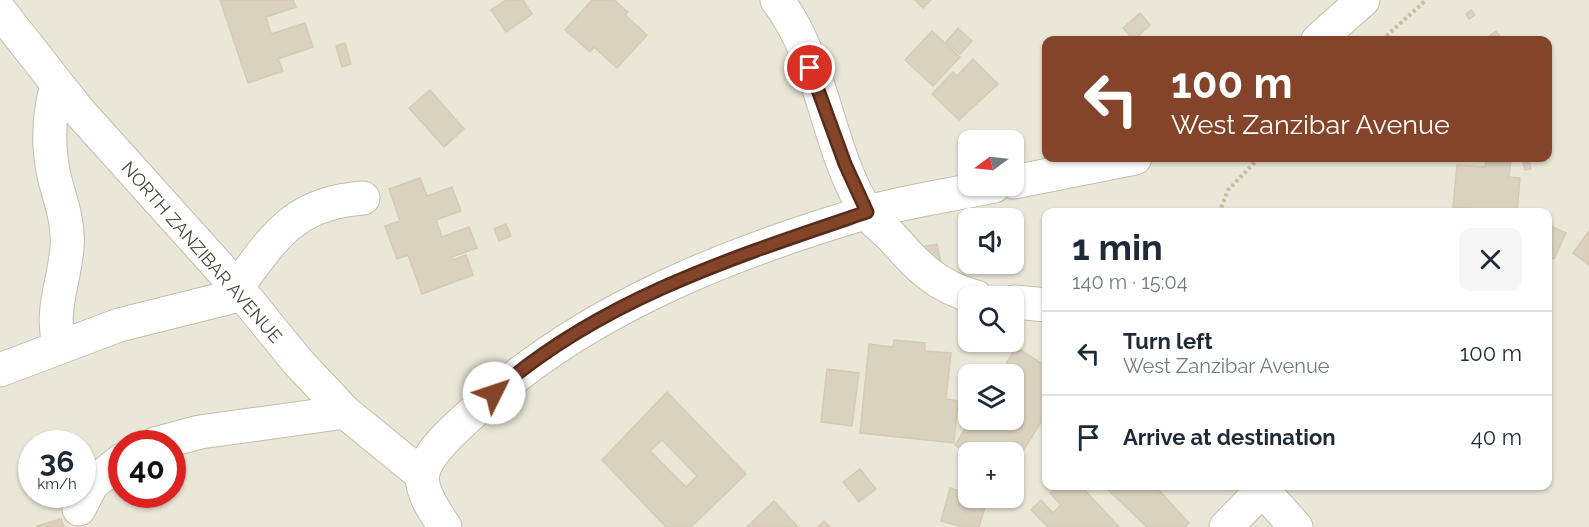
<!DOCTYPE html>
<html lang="en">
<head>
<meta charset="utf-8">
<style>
	body { margin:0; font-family:Raleway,sans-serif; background:#f6f6f7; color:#1f2937; height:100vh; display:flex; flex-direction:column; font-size:22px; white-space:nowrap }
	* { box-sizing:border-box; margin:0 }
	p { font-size:20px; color:#747a83 }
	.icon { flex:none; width:33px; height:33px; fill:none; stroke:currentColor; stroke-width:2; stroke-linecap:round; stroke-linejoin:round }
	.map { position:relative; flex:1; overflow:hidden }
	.panel { position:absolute; left:1042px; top:208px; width:510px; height:282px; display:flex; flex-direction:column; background:#fff; border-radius:12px; box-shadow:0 2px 4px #0004 }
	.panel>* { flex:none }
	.hud { position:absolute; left:1042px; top:36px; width:510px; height:126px; border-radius:12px; box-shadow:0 2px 4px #0004; background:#844429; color:#fff; overflow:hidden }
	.needle { width:39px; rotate:255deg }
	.controls { position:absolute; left:958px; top:130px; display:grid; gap:12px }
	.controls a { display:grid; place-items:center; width:66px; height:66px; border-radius:12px; background:#fff; box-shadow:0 2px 4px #0004; font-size:30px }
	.speed { position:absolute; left:18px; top:430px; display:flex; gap:12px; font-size:30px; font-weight:700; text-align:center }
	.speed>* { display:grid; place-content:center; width:78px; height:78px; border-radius:50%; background:#fff; box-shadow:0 2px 4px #0004; line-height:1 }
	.speed small { font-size:15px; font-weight:400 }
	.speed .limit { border:9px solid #d22; background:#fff; color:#111 }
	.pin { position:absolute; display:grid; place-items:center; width:51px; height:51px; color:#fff; margin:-26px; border:3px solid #fff; border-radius:50%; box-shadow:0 2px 6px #0007 }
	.me { position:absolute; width:66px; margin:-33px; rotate:49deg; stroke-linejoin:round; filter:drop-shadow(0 0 4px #0008) }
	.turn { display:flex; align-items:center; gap:21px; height:126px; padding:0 30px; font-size:27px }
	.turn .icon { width:78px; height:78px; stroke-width:2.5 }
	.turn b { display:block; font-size:42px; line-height:51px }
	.round { display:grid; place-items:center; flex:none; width:63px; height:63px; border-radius:12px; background:#f6f6f7 }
	.head { display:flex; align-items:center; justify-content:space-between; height:102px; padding:0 30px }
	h1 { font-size:36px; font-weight:700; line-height:45px }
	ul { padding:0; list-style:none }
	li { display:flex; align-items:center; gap:18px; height:84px; padding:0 30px; border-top:2px solid #e0e1e3 }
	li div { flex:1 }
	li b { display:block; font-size:22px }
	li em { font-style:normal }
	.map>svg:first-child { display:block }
	.residential { fill:#eae7d8; fill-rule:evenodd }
	.building { fill:#d8d2bf; stroke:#d3ccb2; stroke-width:1.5; fill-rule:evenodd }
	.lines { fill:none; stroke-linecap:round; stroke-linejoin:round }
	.minor-casing { stroke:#c2beac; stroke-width:35 }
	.path { stroke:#c4bd9d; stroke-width:4; stroke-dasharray:3 3; stroke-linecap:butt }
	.minor { stroke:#fff; stroke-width:33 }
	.route-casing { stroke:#562c1b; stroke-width:15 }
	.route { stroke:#844429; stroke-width:10 }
	.labels { text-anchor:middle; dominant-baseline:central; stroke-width:6; stroke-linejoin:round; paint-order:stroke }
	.street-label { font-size:18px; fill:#4a4638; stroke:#fff }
</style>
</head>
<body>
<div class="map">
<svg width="1589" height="527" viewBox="0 0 1589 527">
	<rect width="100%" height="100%" fill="#f5f4ea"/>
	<path class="residential" d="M 0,0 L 1589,0 L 1589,527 L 0,527 ZM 1047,40 L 1548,40 L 1548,158 L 1047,158 ZM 969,141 L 1014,141 L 1014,186 L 969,186 ZM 1047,213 L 1548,213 L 1548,486 L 1047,486 ZM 969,219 L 1014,219 L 1014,264 L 969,264 ZM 969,297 L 1014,297 L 1014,342 L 969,342 ZM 969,375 L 1014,375 L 1014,420 L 969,420 ZM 32,444 L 82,444 L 82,495 L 32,495 ZM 122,444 L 172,444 L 172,495 L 122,495 ZM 969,453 L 1014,453 L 1014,498 L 969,498 Z"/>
	<g class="building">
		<path d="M 220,0 L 293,0 L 296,7 L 266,17 L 271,34 L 305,23 L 313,47 L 278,59 L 283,71 L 248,83 Z"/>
		<path d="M 506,0 L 523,0 L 532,14 L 506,32 L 491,10 Z"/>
		<path d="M 592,0 L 614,0 L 628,12 L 625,15 L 647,35 L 617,68 L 594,47 L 590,52 L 565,30 Z"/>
		<path d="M 915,0 L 931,0 L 923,8 Z"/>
		<path d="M 1471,10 L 1475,15 L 1469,19 L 1466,14 Z"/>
		<path d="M 1140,13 L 1150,25 L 1134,40 L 1123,28 Z"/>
		<path d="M 958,28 L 972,41 L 960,54 L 946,42 Z"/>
		<path d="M 932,31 L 960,57 L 933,86 L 905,60 Z"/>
		<path d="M 1496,31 L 1503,40 L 1484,40 Z"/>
		<path d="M 345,43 L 351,64 L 342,67 L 336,46 Z"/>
		<path d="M 973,59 L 998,84 L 959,120 L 932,94 L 953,72 L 957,76 Z"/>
		<path d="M 430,90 L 464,129 L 444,147 L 409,108 Z"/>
		<path d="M 1486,158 L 1514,158 L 1511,158 L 1509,177 L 1520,178 L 1517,213 L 1453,207 L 1457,165 L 1485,167 Z"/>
		<path d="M 1529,161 L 1531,169 L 1525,170 L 1523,162 Z"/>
		<path d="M 420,178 L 427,196 L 452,187 L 461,211 L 436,220 L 442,237 L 469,227 L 477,248 L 452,257 L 453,260 L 466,255 L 473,275 L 422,294 L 408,255 L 397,259 L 385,226 L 400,221 L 389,189 Z"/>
		<path d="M 506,224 L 511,236 L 499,241 L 494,229 Z"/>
		<path d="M 1548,225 L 1566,233 L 1554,259 L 1548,256 Z"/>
		<path d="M 1589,231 L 1589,265 L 1573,253 Z"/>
		<path d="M 937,244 L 941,263 L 931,266 L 926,246 Z"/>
		<path d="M 894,340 L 925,343 L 925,351 L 951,353 L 946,399 L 958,401 L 954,443 L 860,433 L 869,344 L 893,347 Z"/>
		<path d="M 1016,347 L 1047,367 L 1047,413 L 1014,465 L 1014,453 L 969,454 L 955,445 L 971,420 L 1014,420 L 1014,375 L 999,375 Z"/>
		<path d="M 827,369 L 859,373 L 852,426 L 821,422 Z"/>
		<path d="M 667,392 L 746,474 L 691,527 L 666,527 L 602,460 ZM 662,440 L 697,476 L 686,487 L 650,451 Z"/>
		<path d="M 962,402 L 969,403 L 969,418 L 960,417 Z"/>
		<path d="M 860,469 L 876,489 L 859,502 L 843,482 Z"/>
		<path d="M 1058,486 L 1081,486 L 1119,527 L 1048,527 L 1031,510 L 1041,500 L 1053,513 L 1061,505 L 1050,493 Z"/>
		<path d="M 1104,486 L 1155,486 L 1189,523 L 1185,527 L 1147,527 Z"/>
		<path d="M 950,488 L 969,494 L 969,498 L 987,500 L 979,527 L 962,527 L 941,521 Z"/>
		<path d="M 774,501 L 798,527 L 747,527 Z"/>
		<path d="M 61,519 L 64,527 L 38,527 L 37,526 Z"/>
		<path d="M 824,521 L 830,527 L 818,527 Z"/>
	</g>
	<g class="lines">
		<defs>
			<g id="minor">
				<path d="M 777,0 C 823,59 826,147 866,211 C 872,221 884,229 892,237 C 917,266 937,287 976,297"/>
				<path d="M 0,11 L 77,109 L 237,287 L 297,361 L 345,412 L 422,475"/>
				<path d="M 1318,40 L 1363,0"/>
				<path d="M 57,85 C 48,117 47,147 55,180 C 61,202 69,224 67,247 C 65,281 49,312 60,346"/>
				<path d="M 1014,182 L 1135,158"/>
				<path d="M 237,287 C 275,236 294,203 363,198"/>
				<path d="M 1014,302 L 1047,305"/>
				<path d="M 0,370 L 119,325 L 243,294"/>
				<path d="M 155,444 L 200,432 L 345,412"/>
				<path d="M 1259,486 L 1296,527"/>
				<path d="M 79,509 L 92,484 L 122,460"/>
				<path d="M 445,527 C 436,513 419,491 423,473 C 427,452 462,422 478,408 C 586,310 726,254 865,213 C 907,201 952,195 994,186"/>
				<path d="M 1226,527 L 1262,490"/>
			</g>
		</defs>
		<use href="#minor" class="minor-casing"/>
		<g class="path">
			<path d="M 1382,40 L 1426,0"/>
			<path d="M 1219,213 L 1228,190 L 1259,158"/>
		</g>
		<use href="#minor" class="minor"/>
	</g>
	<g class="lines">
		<defs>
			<path id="route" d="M 494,393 C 598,300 737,256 867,212 L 845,164 L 810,68"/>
		</defs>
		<use href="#route" class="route-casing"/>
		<use href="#route" class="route"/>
	</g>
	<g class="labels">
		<g class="street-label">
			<text transform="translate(202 252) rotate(49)">NORTH ZANZIBAR AVENUE</text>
		</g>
	</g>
</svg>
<div class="controls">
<a><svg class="needle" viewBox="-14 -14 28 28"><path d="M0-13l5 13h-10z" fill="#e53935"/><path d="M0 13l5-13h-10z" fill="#747a83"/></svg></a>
<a><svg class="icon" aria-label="sound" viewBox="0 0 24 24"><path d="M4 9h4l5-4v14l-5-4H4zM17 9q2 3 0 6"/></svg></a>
<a><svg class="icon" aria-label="search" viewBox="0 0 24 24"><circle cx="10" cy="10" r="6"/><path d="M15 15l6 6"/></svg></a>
<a><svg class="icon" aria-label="layers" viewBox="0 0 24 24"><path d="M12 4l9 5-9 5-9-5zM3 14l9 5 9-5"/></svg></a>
<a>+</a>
</div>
<div class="speed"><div>36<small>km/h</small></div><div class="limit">40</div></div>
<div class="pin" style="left:810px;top:68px;background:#d93025"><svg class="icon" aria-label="arrive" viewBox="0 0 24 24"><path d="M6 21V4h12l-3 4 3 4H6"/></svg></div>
<svg class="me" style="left:494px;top:393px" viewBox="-20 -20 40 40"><circle r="19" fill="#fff"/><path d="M0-13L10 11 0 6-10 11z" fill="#844429"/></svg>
<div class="hud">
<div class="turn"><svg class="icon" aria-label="left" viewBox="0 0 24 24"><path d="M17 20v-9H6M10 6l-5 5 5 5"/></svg><div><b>100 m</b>West Zanzibar Avenue</div></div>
</div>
<section class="panel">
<div class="head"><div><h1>1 min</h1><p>140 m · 15:04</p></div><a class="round"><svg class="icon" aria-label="close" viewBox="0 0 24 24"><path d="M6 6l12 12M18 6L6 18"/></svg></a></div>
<ul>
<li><svg class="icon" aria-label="left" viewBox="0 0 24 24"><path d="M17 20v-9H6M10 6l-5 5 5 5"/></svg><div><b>Turn left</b><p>West Zanzibar Avenue</p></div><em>100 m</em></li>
<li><svg class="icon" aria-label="arrive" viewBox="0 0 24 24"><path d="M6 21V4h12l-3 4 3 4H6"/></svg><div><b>Arrive at destination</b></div><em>40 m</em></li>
</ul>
</section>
</div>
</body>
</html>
